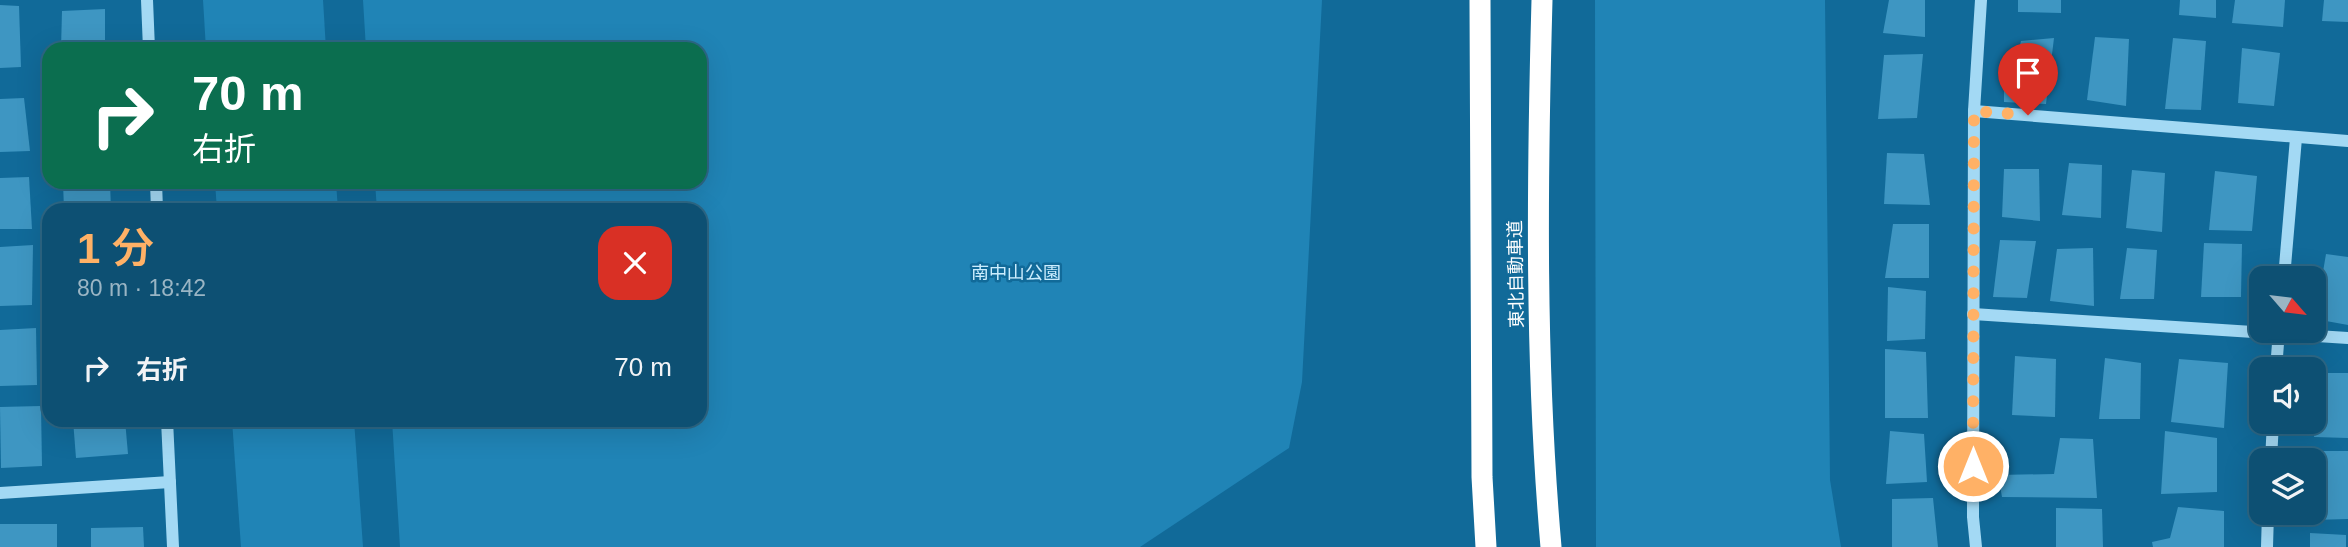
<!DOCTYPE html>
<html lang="ja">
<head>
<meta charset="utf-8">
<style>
	body { margin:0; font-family:Arial,"Noto Sans JP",sans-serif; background:#1b5a7b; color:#f1f3f6; height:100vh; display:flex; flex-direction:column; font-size:26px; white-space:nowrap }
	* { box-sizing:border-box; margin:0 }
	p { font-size:23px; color:#9ab5c4 }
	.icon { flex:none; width:38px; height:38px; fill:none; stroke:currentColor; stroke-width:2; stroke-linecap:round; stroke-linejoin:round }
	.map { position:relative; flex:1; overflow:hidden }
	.sheet { position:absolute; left:42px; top:203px; width:665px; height:224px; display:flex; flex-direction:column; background:#0d5073; border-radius:21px; box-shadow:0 7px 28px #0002,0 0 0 2px #2d6785 }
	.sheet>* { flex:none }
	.banner { position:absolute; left:42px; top:42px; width:665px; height:147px; border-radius:21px; box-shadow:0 7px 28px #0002,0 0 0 2px #2d6785; background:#0b6e4f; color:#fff; overflow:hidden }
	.needle { width:46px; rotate:118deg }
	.fabs { position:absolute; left:2249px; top:266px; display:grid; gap:14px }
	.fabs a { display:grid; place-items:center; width:77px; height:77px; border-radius:14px; background:#0d5073; box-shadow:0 7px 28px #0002,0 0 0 2px #2d6785; font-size:35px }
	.pin { position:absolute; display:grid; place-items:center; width:60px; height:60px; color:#fff; margin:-72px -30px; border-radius:50% 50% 50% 0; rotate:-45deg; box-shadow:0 0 7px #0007 }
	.pin .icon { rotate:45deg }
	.me { position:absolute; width:77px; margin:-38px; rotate:0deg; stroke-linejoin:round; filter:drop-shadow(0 0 5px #0008) }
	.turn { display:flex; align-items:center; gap:24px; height:147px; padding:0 35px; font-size:32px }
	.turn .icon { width:91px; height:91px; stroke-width:2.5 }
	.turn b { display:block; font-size:49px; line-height:60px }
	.round { display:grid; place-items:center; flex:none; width:74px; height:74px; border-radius:21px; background:#1b5a7b }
	.headline { display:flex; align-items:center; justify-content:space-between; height:119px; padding:0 35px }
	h1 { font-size:42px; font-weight:600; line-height:52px; color:#ffb166 }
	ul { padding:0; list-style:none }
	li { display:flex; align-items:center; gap:21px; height:91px; padding:0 35px }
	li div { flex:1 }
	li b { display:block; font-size:26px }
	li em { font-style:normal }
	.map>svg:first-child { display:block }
	.green { fill:#2084b6 }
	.building { fill:#3e96c2 }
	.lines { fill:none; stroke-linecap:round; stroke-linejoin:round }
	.minor { stroke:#a3d9f4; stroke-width:12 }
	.highway { stroke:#fff; stroke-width:21 }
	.route { stroke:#ffb166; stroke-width:12; stroke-dasharray:0 21.6 }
	.labels { text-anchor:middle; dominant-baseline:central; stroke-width:5; stroke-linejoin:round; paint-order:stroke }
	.park-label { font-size:18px; fill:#cbedfe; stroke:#116a99 }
	.street-label { font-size:18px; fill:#fff; stroke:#116a99 }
</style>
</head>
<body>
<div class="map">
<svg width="2348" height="547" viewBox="0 0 2348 547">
	<rect width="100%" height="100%" fill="#116a99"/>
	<g class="green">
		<path d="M 203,0 L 323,0 L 326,49 L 206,49 Z"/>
		<path d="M 363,0 L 1322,0 L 1302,382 L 1289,448 L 1140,547 L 400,547 L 392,420 L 700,420 L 700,210 L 377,210 L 375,182 L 700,182 L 700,49 L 366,49 Z"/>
		<path d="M 1595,0 L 1825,0 L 1830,480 L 1841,547 L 1596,547 Z"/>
		<path d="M 215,182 L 336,182 L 338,210 L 217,210 Z"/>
		<path d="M 232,420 L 354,420 L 363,547 L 241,547 Z"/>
	</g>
	<g class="building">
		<path d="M 1889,0 L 1925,0 L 1925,37 L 1883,33 Z"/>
		<path d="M 2018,0 L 2061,0 L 2061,13 L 2018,12 Z"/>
		<path d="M 2180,0 L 2216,0 L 2216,18 L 2179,15 Z"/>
		<path d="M 2235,0 L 2285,0 L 2283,27 L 2232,23 Z"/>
		<path d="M 2324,0 L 2348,0 L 2348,22 L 2322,21 Z"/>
		<path d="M 0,5 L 19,6 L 21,67 L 0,68 Z"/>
		<path d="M 105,9 L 105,49 L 61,49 L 62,11 Z"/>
		<path d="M 2095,37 L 2129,39 L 2126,106 L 2087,100 Z"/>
		<path d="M 2054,38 L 2046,104 L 2004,102 L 2004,67 L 2015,66 L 2021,41 Z"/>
		<path d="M 2173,38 L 2206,41 L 2201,110 L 2165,109 Z"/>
		<path d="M 2242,48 L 2280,53 L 2274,106 L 2238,103 Z"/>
		<path d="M 1923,54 L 1917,118 L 1878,119 L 1884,55 Z"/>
		<path d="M 24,98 L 30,151 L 0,152 L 0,99 Z"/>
		<path d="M 1887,153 L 1924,154 L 1930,205 L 1884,204 Z"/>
		<path d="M 2069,163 L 2102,165 L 2101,218 L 2062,215 Z"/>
		<path d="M 2004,169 L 2039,169 L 2040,221 L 2002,217 Z"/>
		<path d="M 2132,170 L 2165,173 L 2162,232 L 2126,228 Z"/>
		<path d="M 2215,171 L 2257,176 L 2252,231 L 2209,230 Z"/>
		<path d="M 29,177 L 32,229 L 0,229 L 0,178 Z"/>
		<path d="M 63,182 L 110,182 L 111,210 L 64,210 Z"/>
		<path d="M 1893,224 L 1929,224 L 1929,278 L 1885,278 Z"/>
		<path d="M 2000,240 L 2036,241 L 2027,298 L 1993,297 Z"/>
		<path d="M 2204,243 L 2242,244 L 2241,297 L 2201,297 Z"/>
		<path d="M 33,245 L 32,305 L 0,306 L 0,247 Z"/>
		<path d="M 2093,248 L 2094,306 L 2050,301 L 2057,249 Z"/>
		<path d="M 2127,248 L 2157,250 L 2154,299 L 2120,299 Z"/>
		<path d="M 2326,254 L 2348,257 L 2348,325 L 2315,319 Z"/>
		<path d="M 1888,287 L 1926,291 L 1925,339 L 1887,341 Z"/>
		<path d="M 36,328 L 37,385 L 0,386 L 0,330 Z"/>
		<path d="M 1885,349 L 1926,352 L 1928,418 L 1885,418 Z"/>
		<path d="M 2015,356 L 2056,359 L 2055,417 L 2012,415 Z"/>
		<path d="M 2105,358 L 2141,363 L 2140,419 L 2099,419 Z"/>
		<path d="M 2179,359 L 2228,363 L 2224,428 L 2171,422 Z"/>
		<path d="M 2320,373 L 2348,373 L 2348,438 L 2314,437 Z"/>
		<path d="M 41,406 L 42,466 L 1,468 L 0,407 Z"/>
		<path d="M 73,420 L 125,420 L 128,454 L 76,458 Z"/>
		<path d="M 1890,431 L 1924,434 L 1927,482 L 1886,484 Z"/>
		<path d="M 2165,431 L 2217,438 L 2217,492 L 2161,494 Z"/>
		<path d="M 2060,438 L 2093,439 L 2097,498 L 2002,497 L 1998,475 L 2054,474 Z"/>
		<path d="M 2314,451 L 2348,451 L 2348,519 L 2312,520 Z"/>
		<path d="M 1933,498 L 1938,547 L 1892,547 L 1892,499 Z"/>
		<path d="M 2178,507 L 2224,511 L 2224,547 L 2153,547 L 2152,542 L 2170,538 Z"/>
		<path d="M 2056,508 L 2102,509 L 2103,547 L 2056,547 Z"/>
		<rect x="0" y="524" width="57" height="23"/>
		<path d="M 143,527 L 144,547 L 91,547 L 91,528 Z"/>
		<path d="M 2310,533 L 2346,535 L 2346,547 L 2310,547 Z"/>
	</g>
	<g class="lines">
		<g class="minor">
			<path d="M 147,0 L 149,49"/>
			<path d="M 1974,111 L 2348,141"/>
			<path d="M 156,182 L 157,210"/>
			<path d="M 2284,278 L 2296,138"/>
			<path d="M 1973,314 L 2348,338"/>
			<path d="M 2276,369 L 2279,331"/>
			<path d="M 167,420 L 173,547"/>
			<path d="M 2271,460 L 2273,422"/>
			<path d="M 0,493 L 170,482"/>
			<path d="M 1976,547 L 1973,517 L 1974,111 L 1981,0"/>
			<path d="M 2267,547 L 2268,513"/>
		</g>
		<g class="highway">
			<path d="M 1480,0 L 1482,477 L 1486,547"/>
			<path d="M 1542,0 C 1537,182 1535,365 1551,547"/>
		</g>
	</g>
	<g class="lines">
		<path class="route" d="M 1973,466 L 1974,111 L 2028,115"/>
	</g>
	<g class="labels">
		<g class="park-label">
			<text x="1016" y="273">南中山公園</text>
		</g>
		<g class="street-label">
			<text transform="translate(1516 274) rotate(-91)">東北自動車道</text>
		</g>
	</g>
</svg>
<div class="fabs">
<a><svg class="needle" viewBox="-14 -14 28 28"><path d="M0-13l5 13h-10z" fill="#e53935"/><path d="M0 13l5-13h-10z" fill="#9ab5c4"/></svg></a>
<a><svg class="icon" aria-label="sound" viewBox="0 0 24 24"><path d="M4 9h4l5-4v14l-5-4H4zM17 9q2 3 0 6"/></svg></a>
<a><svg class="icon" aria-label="layers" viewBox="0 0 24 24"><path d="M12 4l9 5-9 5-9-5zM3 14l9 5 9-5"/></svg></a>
</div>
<div class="pin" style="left:2028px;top:115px;background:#d93025"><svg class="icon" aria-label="arrive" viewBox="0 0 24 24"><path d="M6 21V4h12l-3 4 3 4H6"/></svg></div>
<svg class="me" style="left:1973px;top:466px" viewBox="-20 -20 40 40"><circle r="17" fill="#ffb166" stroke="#fff" stroke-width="3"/><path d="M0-11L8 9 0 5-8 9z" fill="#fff"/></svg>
<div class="banner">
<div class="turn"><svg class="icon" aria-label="right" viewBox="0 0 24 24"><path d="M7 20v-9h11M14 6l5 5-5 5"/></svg><div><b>70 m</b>右折</div></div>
</div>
<section class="sheet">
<div class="headline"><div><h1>1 分</h1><p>80 m · 18:42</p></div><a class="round" style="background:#d93025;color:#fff"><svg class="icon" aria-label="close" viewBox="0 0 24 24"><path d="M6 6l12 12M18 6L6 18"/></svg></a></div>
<ul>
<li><svg class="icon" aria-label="right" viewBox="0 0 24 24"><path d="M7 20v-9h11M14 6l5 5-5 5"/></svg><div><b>右折</b></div><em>70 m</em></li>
</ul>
</section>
</div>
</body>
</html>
